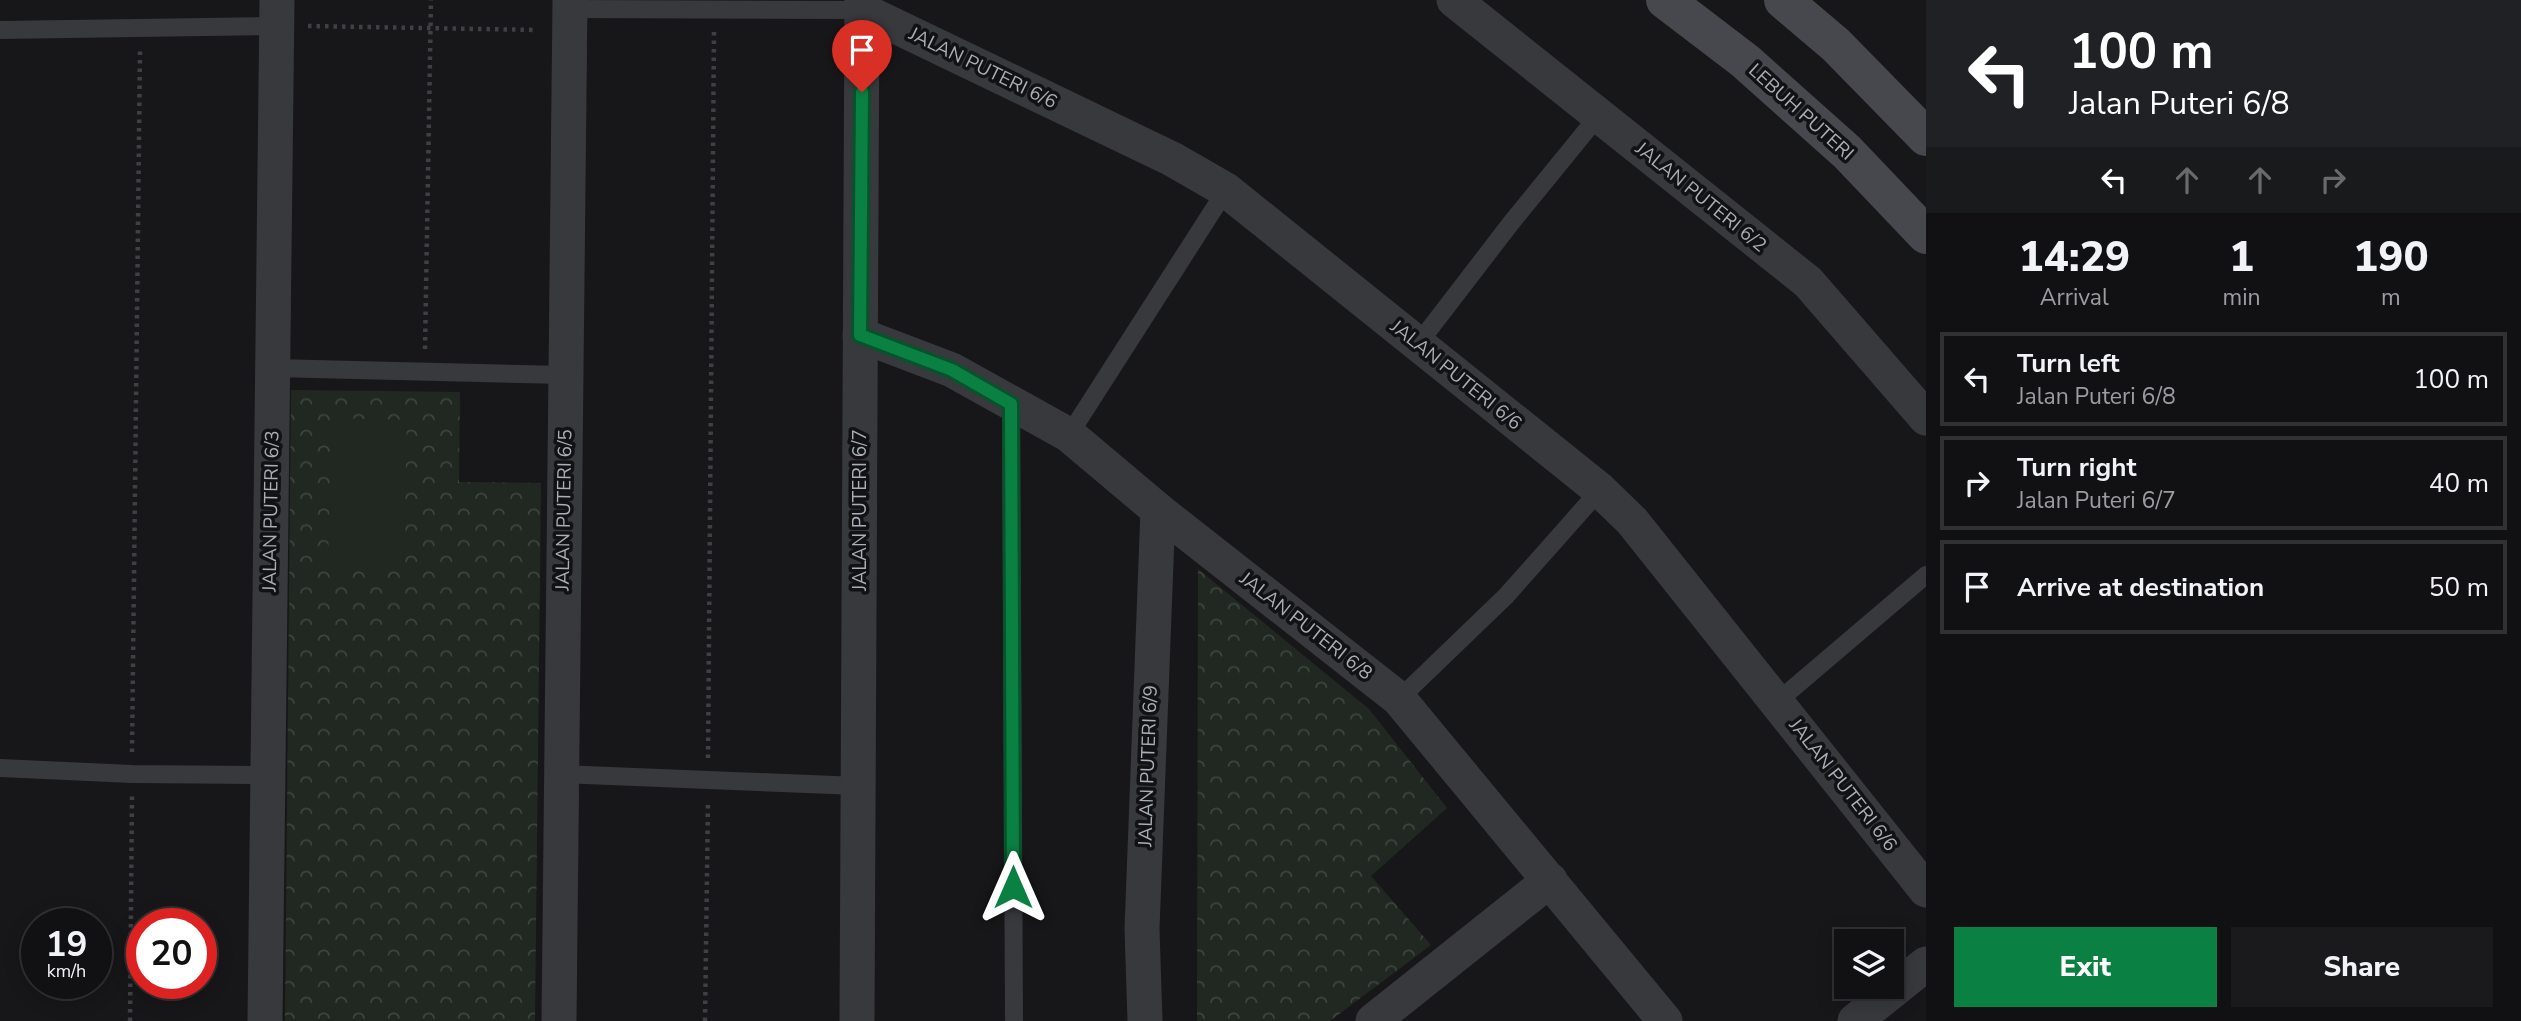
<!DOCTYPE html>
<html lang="en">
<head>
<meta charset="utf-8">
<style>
	body { margin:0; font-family:"Nunito Sans",sans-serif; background:#1a1a1c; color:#f1f3f6; height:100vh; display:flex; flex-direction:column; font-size:26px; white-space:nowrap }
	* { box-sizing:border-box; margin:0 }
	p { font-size:23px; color:#9c9da0 }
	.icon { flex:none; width:38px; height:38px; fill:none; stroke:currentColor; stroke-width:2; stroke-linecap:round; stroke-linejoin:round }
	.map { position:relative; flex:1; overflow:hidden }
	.sheet { display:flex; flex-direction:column; background:#111113; width:595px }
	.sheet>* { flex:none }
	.guide { background:#202124; color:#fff; overflow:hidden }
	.controls { position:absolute; left:1834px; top:929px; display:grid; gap:14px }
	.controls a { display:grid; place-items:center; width:70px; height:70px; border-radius:0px; background:#111113; box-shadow:0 4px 18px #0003,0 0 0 2px #303133; font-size:35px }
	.speed { position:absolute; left:21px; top:908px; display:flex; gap:14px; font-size:35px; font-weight:700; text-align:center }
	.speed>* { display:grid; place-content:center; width:91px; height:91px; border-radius:50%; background:#111113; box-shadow:0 4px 18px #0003,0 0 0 2px #303133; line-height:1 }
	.speed small { font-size:18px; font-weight:400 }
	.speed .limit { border:10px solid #d22; background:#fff; color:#111 }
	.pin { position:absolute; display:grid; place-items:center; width:60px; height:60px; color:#fff; margin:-72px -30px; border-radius:50% 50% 50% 0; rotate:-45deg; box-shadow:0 0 7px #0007 }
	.pin .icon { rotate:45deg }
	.me { position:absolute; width:77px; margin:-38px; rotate:0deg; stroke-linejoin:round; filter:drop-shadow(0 0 5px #0008) }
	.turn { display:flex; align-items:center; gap:24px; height:147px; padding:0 28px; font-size:32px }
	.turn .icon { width:91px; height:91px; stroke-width:2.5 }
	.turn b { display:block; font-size:49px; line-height:60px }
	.lanes { display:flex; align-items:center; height:66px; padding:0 28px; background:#0003; justify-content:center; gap:35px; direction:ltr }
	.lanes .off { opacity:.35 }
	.eta { display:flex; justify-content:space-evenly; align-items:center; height:119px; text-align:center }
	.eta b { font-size:42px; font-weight:800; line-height:49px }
	.cta { display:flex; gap:14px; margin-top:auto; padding:14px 28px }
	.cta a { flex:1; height:80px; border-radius:0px; background:#0b8043; color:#fff; font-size:28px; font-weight:800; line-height:80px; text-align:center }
	.cta a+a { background:#1a1a1c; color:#f1f3f6 }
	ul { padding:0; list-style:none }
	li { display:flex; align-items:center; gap:21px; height:94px; margin:0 14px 10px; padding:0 14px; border:4px solid #303133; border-radius:0px }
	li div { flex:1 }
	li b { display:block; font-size:26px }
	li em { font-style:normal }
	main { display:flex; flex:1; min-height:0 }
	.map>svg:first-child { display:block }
	.forest { fill:url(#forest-crowns) }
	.garden { fill:#212821 }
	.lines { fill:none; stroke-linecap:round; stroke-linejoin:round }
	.path { stroke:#3e4044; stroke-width:4.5; stroke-dasharray:3.5 5; stroke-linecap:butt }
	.lane { stroke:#38393d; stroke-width:18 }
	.street { stroke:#38393d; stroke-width:35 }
	.secondary { stroke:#46484d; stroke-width:38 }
	.route-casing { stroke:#07532c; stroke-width:18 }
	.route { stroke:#0b8043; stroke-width:12 }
	.labels { text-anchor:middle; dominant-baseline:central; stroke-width:7; stroke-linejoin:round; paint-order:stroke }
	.street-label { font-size:19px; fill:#a9afb8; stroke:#121214 }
</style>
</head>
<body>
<main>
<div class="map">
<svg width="1926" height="1021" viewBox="0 0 1926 1021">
	<defs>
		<pattern id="forest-crowns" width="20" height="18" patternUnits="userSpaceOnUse" patternTransform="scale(1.75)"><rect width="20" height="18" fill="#212821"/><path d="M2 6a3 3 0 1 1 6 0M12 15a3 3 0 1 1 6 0" fill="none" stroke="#3e453f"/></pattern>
	</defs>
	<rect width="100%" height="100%" fill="#171719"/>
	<g class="forest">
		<path d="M 291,390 L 460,392 L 459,482 L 541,483 L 535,1021 L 285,1021 Z"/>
		<path d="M 1198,569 L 1369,709 L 1447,808 L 1371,876 L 1431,945 L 1330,1021 L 1197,1021 Z"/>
	</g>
	<path class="garden" d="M 332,418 L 407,420 L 403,564 L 328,562 Z"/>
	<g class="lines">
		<g class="path">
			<path d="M 308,26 L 537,30"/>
			<path d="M 425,349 L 431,0"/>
			<path d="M 132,752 L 140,50"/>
			<path d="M 708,758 L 714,31"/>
			<path d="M 130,1021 L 132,795"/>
			<path d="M 705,1021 L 708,801"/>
		</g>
		<g class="lane">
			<path d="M 570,9 L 862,10"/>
			<path d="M 0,30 L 277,26"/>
			<path d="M 1418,344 L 1511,223 L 1599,115"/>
			<path d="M 273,368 L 565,375"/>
			<path d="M 1011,404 L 1014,1021"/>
			<path d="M 1069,435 L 1226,190"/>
			<path d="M 1399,699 L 1506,596 L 1600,490"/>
			<path d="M 1777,702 L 1926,575"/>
			<path d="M 0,768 L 132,774 L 268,775"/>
			<path d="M 561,774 L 858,786"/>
		</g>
		<g class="street">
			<path d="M 1454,0 L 1808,282 L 1926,418"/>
			<path d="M 862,10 L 1172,159 L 1226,190 L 1600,490 L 1632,521 L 1926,890"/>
			<path d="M 860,335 L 952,370 L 1069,435 L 1158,510 L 1399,699 L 1665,1021"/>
			<path d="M 265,1021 L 277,0"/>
			<path d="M 559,1021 L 570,0"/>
			<path d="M 857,1021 L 862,0"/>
			<path d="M 1145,1021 L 1142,929 L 1158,510"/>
			<path d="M 1373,1021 L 1550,880"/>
			<path d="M 1855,1021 L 1926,964"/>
		</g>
		<g class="secondary">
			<path d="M 1665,0 L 1745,61 L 1847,152 L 1926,235"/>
			<path d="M 1783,0 L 1836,45 L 1926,137"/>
		</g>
	</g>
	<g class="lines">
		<defs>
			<path id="route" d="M 862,92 L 860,335 L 952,370 L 1011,404 L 1013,887"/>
		</defs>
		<use href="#route" class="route-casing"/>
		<use href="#route" class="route"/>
	</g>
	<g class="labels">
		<g class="street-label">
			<text transform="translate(983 68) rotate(26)">JALAN PUTERI 6/6</text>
			<text transform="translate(1801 112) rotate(42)">LEBUH PUTERI</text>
			<text transform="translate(1701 197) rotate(39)">JALAN PUTERI 6/2</text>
			<text transform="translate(1456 375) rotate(39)">JALAN PUTERI 6/6</text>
			<text transform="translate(564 510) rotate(-89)">JALAN PUTERI 6/5</text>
			<text transform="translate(860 510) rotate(-90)">JALAN PUTERI 6/7</text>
			<text transform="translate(271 511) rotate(-89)">JALAN PUTERI 6/3</text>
			<text transform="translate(1306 626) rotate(38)">JALAN PUTERI 6/8</text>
			<text transform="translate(1148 766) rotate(-88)">JALAN PUTERI 6/9</text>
			<text transform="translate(1843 785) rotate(52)">JALAN PUTERI 6/6</text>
		</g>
	</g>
</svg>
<div class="controls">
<a><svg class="icon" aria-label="layers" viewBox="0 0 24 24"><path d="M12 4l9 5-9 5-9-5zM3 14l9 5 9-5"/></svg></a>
</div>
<div class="speed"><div>19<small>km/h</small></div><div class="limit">20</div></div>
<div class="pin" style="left:862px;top:92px;background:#d93025"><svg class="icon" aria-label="arrive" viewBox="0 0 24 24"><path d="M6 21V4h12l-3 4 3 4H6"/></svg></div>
<svg class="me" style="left:1013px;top:887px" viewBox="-20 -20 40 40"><path d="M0-17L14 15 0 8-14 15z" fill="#0b8043" stroke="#fff" stroke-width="4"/></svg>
</div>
<section class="sheet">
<div class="guide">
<div class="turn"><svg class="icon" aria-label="left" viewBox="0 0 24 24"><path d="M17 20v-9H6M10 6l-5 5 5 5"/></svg><div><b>100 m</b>Jalan Puteri 6/8</div></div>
<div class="lanes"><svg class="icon" aria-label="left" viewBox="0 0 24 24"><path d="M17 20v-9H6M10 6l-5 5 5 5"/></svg><svg class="icon off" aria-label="ahead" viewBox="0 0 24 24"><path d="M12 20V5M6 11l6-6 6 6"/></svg><svg class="icon off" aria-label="ahead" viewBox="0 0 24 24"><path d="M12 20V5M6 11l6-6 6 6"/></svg><svg class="icon off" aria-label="right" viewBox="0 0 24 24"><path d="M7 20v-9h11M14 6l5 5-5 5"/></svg></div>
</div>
<div class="eta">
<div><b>14:29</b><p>Arrival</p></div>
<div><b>1</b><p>min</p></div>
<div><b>190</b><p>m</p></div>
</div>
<ul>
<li><svg class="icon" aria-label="left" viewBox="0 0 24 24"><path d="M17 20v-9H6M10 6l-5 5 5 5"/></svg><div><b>Turn left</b><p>Jalan Puteri 6/8</p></div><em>100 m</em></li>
<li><svg class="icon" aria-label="right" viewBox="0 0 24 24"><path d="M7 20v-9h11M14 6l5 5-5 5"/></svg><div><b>Turn right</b><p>Jalan Puteri 6/7</p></div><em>40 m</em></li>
<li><svg class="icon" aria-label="arrive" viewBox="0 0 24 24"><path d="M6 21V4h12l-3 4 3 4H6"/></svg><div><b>Arrive at destination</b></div><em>50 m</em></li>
</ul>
<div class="cta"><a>Exit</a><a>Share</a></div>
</section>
</main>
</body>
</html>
